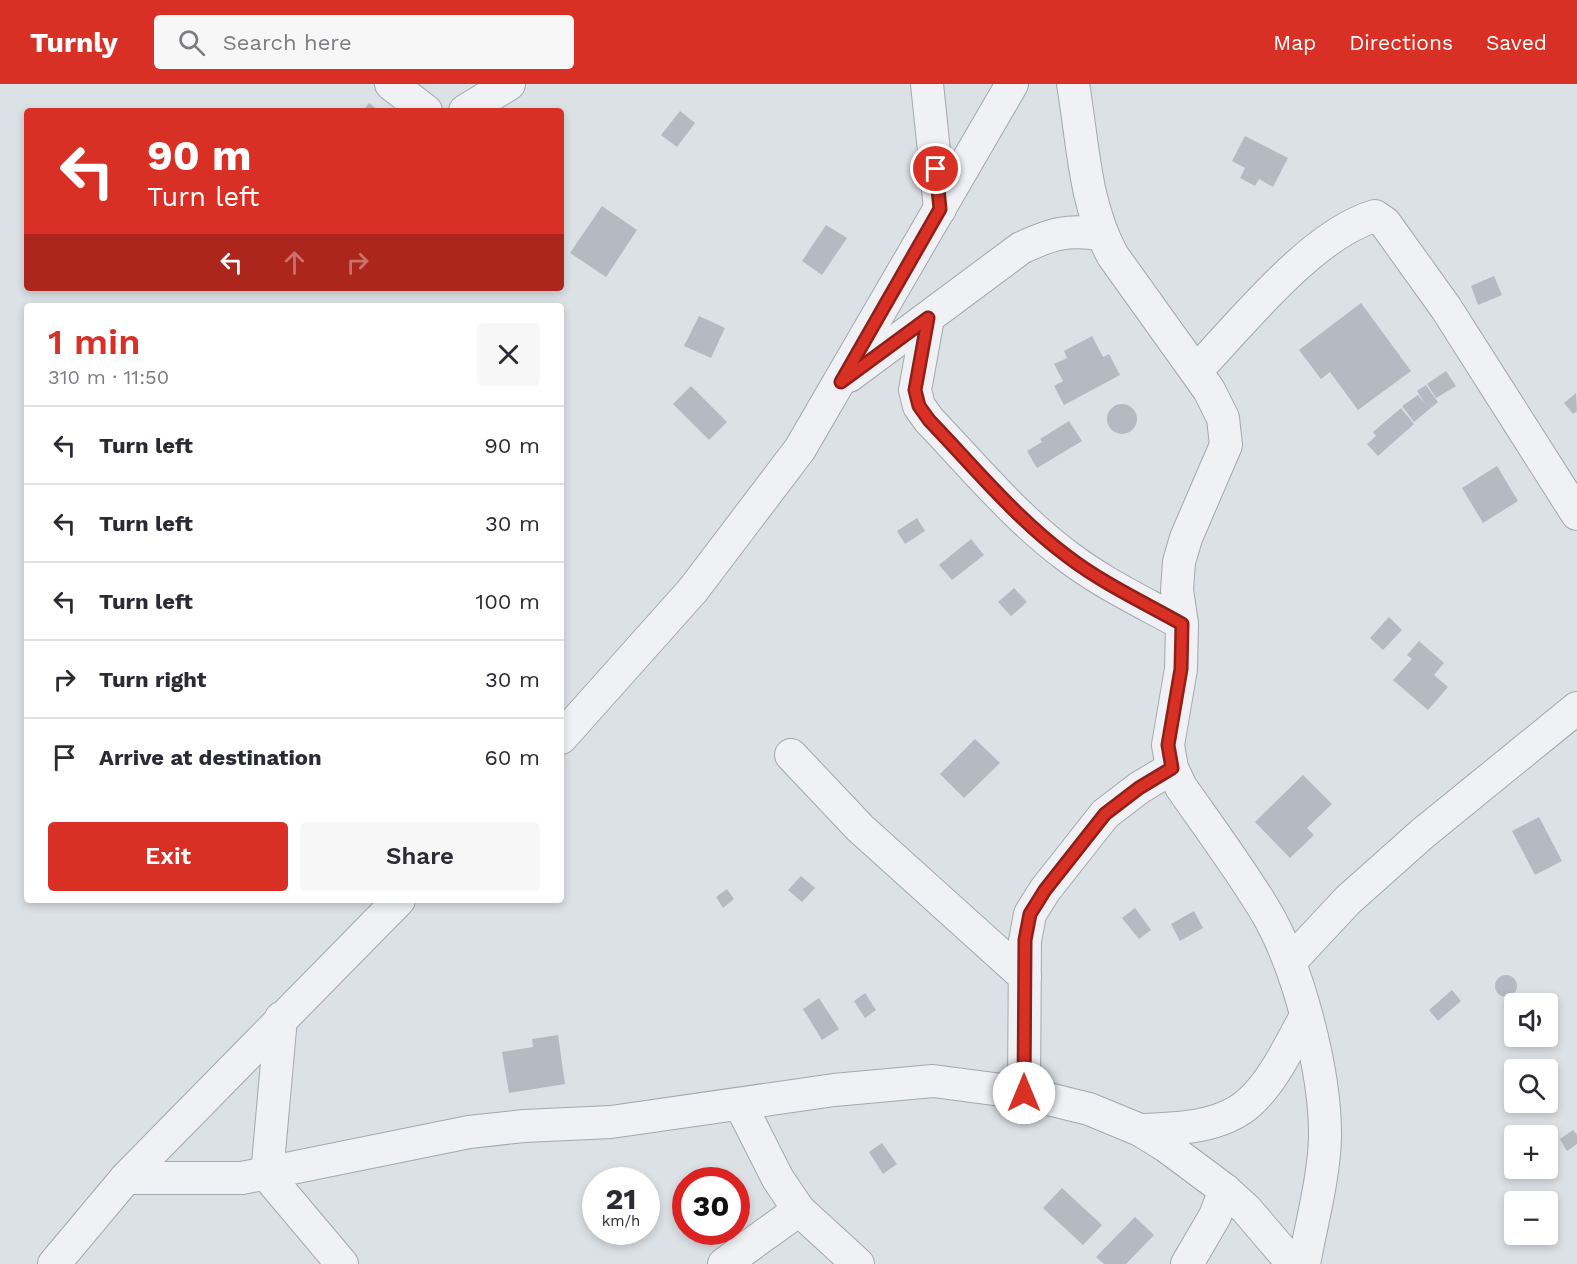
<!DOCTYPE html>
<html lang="en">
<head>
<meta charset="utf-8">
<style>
	body { margin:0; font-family:"Work Sans",sans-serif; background:#f7f7f7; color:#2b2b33; height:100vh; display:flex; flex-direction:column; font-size:22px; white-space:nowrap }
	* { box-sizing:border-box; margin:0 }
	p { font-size:20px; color:#7c7c81 }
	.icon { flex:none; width:33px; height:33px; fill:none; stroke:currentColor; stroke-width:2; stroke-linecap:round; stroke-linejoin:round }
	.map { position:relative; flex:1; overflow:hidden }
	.side { position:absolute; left:24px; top:219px; width:540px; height:600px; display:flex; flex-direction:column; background:#fff; border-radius:6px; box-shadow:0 3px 9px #0003 }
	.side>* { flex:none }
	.guide { position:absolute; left:24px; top:24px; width:540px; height:183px; border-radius:6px; box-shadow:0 3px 9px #0003; background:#d93025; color:#fff; overflow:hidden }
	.buttons { position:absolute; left:1504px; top:909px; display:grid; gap:12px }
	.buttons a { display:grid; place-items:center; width:54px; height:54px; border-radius:6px; background:#fff; box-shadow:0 3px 9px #0003; font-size:30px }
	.speed { position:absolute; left:582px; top:1083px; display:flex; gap:12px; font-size:30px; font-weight:700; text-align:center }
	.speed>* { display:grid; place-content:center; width:78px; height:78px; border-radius:50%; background:#fff; box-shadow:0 3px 9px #0003; line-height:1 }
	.speed small { font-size:15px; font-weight:400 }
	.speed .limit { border:9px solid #d22; background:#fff; color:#111 }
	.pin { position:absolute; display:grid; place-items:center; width:51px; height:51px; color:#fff; margin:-26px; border:3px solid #fff; border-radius:50%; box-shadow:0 2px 6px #0007 }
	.me { position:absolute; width:66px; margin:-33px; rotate:0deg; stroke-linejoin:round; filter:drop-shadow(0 0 4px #0008) }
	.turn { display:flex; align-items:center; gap:21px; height:126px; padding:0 24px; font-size:27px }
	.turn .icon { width:78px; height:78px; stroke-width:2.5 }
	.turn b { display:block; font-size:42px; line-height:51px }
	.lanes { display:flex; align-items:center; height:57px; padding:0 24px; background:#0003; justify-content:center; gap:30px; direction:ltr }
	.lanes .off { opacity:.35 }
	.round { display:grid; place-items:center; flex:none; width:63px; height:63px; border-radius:6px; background:#f7f7f7 }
	.overview { display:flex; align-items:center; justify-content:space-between; height:102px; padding:0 24px }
	h1 { font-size:36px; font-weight:600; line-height:45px; color:#d93025 }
	.button { display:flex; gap:12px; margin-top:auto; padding:12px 24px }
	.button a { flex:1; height:69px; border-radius:6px; background:#d93025; color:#fff; font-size:24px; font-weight:600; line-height:69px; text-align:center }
	.button a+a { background:#f7f7f7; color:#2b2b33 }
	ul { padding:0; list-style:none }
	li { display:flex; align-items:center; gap:18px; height:78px; padding:0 24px; border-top:2px solid #e1e1e2 }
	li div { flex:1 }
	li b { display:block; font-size:22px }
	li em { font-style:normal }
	header { display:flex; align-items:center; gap:36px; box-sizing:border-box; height:84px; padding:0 30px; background:#d93025; color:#fff }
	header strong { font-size:28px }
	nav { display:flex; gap:33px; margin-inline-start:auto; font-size:21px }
	.search { width:420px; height:54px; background:#f7f7f7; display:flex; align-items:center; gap:15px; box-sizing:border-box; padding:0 21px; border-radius:6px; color:#7c7c81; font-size:22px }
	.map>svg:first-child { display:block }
	.building { fill:#b4bac2 }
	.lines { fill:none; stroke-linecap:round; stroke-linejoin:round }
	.street-casing { stroke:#a2a8af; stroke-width:34 }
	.street { stroke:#eff1f4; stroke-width:32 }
	.route-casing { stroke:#8d1f18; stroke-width:15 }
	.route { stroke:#d93025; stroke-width:10 }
</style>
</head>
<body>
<header>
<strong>Turnly</strong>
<div class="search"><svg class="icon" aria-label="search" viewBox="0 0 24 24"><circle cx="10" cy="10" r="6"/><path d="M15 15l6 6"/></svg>Search here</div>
<nav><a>Map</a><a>Directions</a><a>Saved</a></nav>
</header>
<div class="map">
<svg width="1577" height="1180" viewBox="0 0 1577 1180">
	<rect width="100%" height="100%" fill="#dce1e6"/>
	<g class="building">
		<path d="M 369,19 L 379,27 L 363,27 Z"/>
		<path d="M 680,27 L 695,39 L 677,63 L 661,51 Z"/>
		<path d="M 1245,52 L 1288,74 L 1273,103 L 1259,95 L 1255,102 L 1240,94 L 1245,84 L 1232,77 Z"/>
		<path d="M 602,122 L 637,146 L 606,193 L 570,169 Z"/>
		<path d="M 826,141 L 847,154 L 822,191 L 802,177 Z"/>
		<path d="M 1494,192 L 1502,211 L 1478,221 L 1471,202 Z"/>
		<path d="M 1361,219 L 1411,287 L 1358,326 L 1330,288 L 1321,295 L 1299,266 Z"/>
		<path d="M 699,232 L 725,244 L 711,274 L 684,262 Z"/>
		<path d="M 1092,252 L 1103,273 L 1109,270 L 1120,291 L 1064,321 L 1054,302 L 1063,297 L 1054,280 L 1067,274 L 1064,267 Z"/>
		<path d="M 1446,287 L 1456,302 L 1436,314 L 1427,300 Z"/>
		<path d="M 1426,301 L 1438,318 L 1414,338 L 1402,322 L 1418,311 L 1425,320 L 1417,307 Z"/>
		<path d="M 691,302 L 727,338 L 709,356 L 673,320 Z"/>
		<path d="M 1576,309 L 1577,327 L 1573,330 L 1564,319 Z"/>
		<circle cx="1122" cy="335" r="15"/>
		<path d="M 1401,324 L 1414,340 L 1378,372 L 1367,360 L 1376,352 L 1373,348 Z"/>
		<path d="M 1069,337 L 1082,357 L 1037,384 L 1027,367 L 1042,358 L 1040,355 Z"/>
		<path d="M 1497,382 L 1518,417 L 1483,439 L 1462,404 Z"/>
		<path d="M 917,434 L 925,447 L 905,460 L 897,447 Z"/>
		<path d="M 971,455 L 984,471 L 952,496 L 939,481 Z"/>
		<path d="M 1014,504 L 1027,518 L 1011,532 L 998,518 Z"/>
		<path d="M 1389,533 L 1402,546 L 1383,566 L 1370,554 Z"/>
		<path d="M 1419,557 L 1444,579 L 1434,591 L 1448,603 L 1428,626 L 1393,596 L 1412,575 L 1407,571 Z"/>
		<path d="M 975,655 L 1000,679 L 964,714 L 940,690 Z"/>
		<path d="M 1303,691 L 1332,720 L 1307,744 L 1314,751 L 1290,774 L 1255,738 Z"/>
		<path d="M 1539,733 L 1562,777 L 1535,791 L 1512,747 Z"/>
		<path d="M 801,792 L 815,804 L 802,818 L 788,806 Z"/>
		<path d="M 727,805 L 734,815 L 723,824 L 716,813 Z"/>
		<path d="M 1135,824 L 1151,846 L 1139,855 L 1122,834 Z"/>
		<path d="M 1194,827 L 1203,844 L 1180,857 L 1171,840 Z"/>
		<circle cx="1506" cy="902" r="11"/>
		<path d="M 1452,906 L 1461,917 L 1438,937 L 1429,926 Z"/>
		<path d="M 865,909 L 876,926 L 865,934 L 854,917 Z"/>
		<path d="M 819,914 L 839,945 L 822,956 L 803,925 Z"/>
		<path d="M 558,951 L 565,1000 L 509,1009 L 502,968 L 533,963 L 532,955 Z"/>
		<path d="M 1573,1046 L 1577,1051 L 1577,1060 L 1567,1067 L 1560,1055 Z"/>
		<path d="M 882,1059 L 897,1080 L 883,1090 L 869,1068 Z"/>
		<path d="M 1062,1104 L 1102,1141 L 1083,1161 L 1043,1124 Z"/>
		<path d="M 1135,1133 L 1154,1151 L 1126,1180 L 1104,1180 L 1096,1173 Z"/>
	</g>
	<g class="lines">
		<defs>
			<g id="street">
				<path d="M 391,0 L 426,27"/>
				<path d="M 927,0 L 940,125"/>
				<path d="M 1073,0 C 1083,58 1084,120 1113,172 L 1209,306 L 1223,334 L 1226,361 L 1186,454 L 1179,478 L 1177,506 L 1182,540 L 1181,585 L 1168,661 L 1172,684 L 1181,703 C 1209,743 1238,782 1263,823 C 1298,879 1326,989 1325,1054 C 1324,1093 1311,1142 1304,1180"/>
				<path d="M 465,27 L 509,0"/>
				<path d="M 928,234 L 915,306 L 919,322 L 929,336 C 973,382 1016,434 1067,472 C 1102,499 1143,518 1182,540"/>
				<path d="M 1196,287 C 1241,240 1312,150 1375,132 L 1385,139 L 1446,224 L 1577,430"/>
				<path d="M 849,292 L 1021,164 C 1051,150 1067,145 1100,150"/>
				<path d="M 561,654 L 693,506 L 800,365 L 1012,0"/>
				<path d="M 791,671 L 860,744 L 1025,893"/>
				<path d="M 1290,878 L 1348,816 L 1422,750 L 1577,624"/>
				<path d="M 281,934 L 267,1091 L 342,1180"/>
				<path d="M 1024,1009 L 1025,857 L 1030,830 L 1045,806 L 1105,730 L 1139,704 L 1172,684"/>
				<path d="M 740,1020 L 778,1095 L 799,1126 L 858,1180"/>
				<path d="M 1140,1046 C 1176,1045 1222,1044 1250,1018 C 1275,995 1290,960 1306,932"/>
				<path d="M 126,1094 L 242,1094 L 469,1048 L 524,1042 L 611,1038 L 834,1006 L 933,997 L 1024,1009 L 1089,1025 L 1140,1046 L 1166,1062 L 1225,1106 L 1246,1125 L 1293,1180"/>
				<path d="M 54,1180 L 126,1094 L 399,816"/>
				<path d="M 724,1180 L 799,1126"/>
				<path d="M 1187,1180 L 1215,1132 L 1225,1106"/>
			</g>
		</defs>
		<use href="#street" class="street-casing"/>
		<use href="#street" class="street"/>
	</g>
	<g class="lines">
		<defs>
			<path id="route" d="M 936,85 L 940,125 L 841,298 L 928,234 L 915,306 L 919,322 L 929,336 C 973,382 1016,434 1067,472 C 1102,499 1143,518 1182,540 L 1181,585 L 1168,661 L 1172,684 L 1139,704 L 1105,730 L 1045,806 L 1030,830 L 1025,856 L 1024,1009"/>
		</defs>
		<use href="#route" class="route-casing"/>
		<use href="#route" class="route"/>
	</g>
</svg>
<div class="buttons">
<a><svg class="icon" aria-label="sound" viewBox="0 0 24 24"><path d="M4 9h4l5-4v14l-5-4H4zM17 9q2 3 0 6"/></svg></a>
<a><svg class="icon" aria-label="search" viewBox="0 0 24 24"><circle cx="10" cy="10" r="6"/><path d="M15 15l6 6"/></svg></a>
<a>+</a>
<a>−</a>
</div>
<div class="speed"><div>21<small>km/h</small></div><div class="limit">30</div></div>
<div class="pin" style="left:936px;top:85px;background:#d93025"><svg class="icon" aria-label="arrive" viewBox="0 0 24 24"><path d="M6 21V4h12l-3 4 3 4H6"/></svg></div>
<svg class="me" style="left:1024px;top:1009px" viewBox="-20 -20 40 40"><circle r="19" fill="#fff"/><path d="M0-13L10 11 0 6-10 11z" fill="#d93025"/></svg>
<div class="guide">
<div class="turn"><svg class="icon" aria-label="left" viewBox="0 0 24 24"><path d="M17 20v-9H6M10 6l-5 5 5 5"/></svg><div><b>90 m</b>Turn left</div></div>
<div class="lanes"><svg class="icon" aria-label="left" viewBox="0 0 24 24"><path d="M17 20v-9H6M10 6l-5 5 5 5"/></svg><svg class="icon off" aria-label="ahead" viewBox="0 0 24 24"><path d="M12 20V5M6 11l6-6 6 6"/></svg><svg class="icon off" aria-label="right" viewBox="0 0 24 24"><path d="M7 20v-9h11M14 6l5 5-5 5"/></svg></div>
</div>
<section class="side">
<div class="overview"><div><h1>1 min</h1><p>310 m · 11:50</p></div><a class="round"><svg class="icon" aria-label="close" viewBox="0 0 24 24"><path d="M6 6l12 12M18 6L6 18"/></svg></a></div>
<ul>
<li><svg class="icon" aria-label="left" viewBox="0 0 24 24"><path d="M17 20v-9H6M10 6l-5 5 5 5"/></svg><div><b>Turn left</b></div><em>90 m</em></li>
<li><svg class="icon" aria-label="left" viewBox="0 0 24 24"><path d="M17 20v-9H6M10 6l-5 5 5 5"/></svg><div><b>Turn left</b></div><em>30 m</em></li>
<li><svg class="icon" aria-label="left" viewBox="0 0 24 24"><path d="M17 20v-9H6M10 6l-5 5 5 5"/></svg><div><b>Turn left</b></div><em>100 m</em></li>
<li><svg class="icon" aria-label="right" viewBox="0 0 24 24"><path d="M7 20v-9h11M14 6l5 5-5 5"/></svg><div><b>Turn right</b></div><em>30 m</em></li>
<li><svg class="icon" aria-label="arrive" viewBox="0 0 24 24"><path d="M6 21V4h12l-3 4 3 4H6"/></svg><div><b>Arrive at destination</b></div><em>60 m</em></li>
</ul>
<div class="button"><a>Exit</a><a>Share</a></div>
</section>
</div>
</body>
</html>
